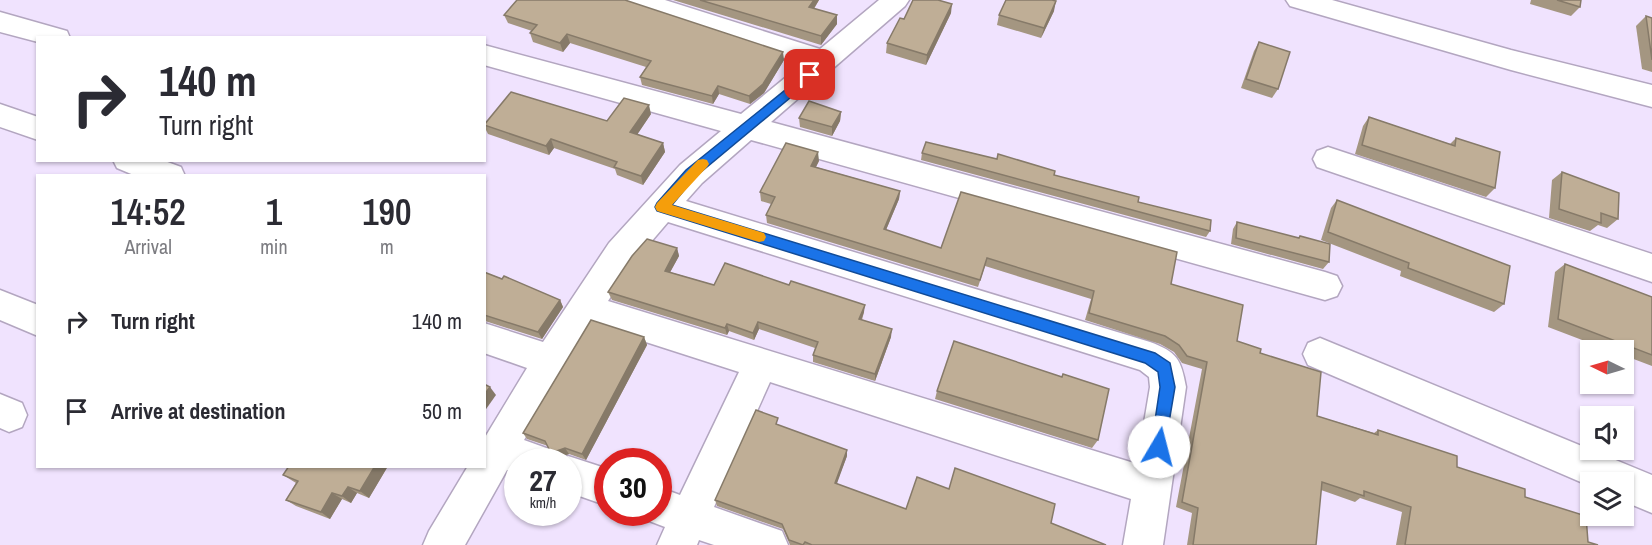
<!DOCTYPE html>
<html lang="en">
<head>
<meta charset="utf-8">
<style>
	body { margin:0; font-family:"Archivo Narrow",sans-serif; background:#f7f7f7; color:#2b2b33; height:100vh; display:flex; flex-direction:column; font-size:22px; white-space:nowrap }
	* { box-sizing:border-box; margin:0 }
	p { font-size:20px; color:#7c7c81 }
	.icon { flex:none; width:33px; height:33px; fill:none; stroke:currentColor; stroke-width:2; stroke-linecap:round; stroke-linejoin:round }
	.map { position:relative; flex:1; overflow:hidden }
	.sheet { position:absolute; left:36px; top:174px; width:450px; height:294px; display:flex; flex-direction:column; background:#fff; border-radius:0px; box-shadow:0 2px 4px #0004 }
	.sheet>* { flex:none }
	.hud { position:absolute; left:36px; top:36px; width:450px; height:126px; border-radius:0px; box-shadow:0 2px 4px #0004; background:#fff; color:#2b2b33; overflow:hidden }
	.needle { width:39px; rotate:275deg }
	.buttons { position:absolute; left:1580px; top:340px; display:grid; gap:12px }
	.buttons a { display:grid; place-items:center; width:54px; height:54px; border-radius:0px; background:#fff; box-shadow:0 2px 4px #0004; font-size:30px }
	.speed { position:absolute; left:504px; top:448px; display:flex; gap:12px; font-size:30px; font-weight:700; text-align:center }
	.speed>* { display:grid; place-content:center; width:78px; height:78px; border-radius:50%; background:#fff; box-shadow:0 2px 4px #0004; line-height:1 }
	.speed small { font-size:15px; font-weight:400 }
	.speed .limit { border:9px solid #d22; background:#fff; color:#111 }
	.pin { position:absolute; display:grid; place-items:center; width:51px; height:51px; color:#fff; margin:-26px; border-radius:12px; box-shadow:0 3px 9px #0006 }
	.me { position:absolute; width:66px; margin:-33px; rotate:8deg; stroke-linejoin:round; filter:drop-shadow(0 0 4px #0008) }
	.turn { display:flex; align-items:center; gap:21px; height:126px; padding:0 24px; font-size:27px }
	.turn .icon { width:78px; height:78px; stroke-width:2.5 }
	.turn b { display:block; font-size:42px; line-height:51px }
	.eta { display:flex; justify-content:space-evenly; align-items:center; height:102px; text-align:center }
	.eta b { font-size:36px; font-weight:600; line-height:42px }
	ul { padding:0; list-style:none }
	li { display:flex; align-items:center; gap:18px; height:90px; padding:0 24px }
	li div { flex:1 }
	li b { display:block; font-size:22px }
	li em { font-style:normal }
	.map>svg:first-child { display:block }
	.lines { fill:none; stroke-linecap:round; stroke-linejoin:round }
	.minor-casing { stroke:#b3a6c0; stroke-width:3 }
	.minor { fill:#fff; fill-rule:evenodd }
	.wall { fill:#a49681 }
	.shaded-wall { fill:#867a69 }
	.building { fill:#bfae96; stroke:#867a69; stroke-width:1.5 }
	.route { fill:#1a73e8; stroke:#114b97; stroke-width:1.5 }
	.slow { fill:#f59e0b }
</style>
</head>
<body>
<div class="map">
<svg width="1652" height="545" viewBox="0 0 1652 545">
	<rect width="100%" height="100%" fill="#f0e3fe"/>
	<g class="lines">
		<defs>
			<g id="minor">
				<path d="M 622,0 L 665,0 L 820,49 L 879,0 L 909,0 L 905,6 L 771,122 L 1325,272 L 1337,276 L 1342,286 L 1337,296 L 1325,300 L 751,140 L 702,183 L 686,201 L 1150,342 C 1177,352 1181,359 1186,387 L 1163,545 L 1123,545 L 1131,499 L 770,382 L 714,507 L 782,531 L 788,545 L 714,545 L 699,540 L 697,545 L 657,545 L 665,527 L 644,519 L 642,513 L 658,513 L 658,487 L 680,495 L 739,372 L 593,325 L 524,440 L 549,449 L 554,462 L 568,456 L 608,469 L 608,506 L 568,492 L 568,462 L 518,462 L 518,473 L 507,470 L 465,545 L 423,545 L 429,531 L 468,466 L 484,466 L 484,439 L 527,368 L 484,353 L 484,323 L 543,342 L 609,243 L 680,165 L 721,131 L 484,65 L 484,45 L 741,114 L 802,64 L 626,6 ZM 668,222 L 1140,370 L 1149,377 L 1150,387 L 1137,464 L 608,301 L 633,263 Z"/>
				<path d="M 1286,0 L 1332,0 L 1511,50 L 1652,85 L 1652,107 L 1511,70 L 1290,6 Z"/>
				<path d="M 0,12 L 67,31 L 70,38 L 38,38 L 38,42 L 0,32 Z"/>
				<path d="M 0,104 L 38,117 L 38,140 L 0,127 Z"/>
				<path d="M 1328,147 L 1652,254 L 1652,282 L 1317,167 L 1313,159 L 1317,151 Z"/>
				<path d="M 113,160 L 162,160 L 181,167 L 185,176 L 136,176 L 117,168 Z"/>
				<path d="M 0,290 L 38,305 L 38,336 L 0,320 Z"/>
				<path d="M 1320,338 L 1652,475 L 1652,513 L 1623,501 L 1623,483 L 1590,483 L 1590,486 L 1308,365 L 1303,354 L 1308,343 Z"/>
				<path d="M 0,394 L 22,403 L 27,415 L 22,427 L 9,432 L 0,428 Z"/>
			</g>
		</defs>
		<use href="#minor" class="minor-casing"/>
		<use href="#minor" class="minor"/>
	</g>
	<g class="wall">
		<path d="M 673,0 L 819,0 L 814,9 L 837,15 L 837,24 L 821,45 Z"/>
		<path d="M 1531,0 L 1581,0 L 1580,7 L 1571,16 L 1530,4 Z"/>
		<path d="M 1054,11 L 1041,38 L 997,25 L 999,15 Z"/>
		<path d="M 951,13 L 926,65 L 886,53 L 887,43 L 904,19 Z"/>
		<path d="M 504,15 L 784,60 L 764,93 L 750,104 L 719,94 L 713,104 L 642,85 L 640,77 L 646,67 L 570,43 L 563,52 L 533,42 L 530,33 L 532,31 L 508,23 Z"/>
		<path d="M 1646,16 L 1652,18 L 1652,72 L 1642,69 L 1636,26 Z"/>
		<path d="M 1259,42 L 1278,89 L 1272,98 L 1241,88 L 1254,51 Z"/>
		<path d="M 841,112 L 840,121 L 832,136 L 800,127 L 799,118 Z"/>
		<path d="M 651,114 L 637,134 L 663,143 L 665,152 L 643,185 L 617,175 L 615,169 L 554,148 L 549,155 L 488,134 L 484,126 L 484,125 L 607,121 Z"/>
		<path d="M 1369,117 L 1450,144 L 1456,138 L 1495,188 L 1486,197 L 1355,154 L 1363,126 Z"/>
		<path d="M 922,153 L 1054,175 L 1138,202 L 1210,231 L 1206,237 L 921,160 Z"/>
		<path d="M 819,161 L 816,167 L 900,191 L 899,199 L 886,230 L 941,248 L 1171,284 L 1237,341 L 1260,353 L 1317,416 L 1374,433 L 1378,430 L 1457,467 L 1525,497 L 1588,542 L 1598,545 L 1396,545 L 1402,512 L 1360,498 L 1355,502 L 1321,490 L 1316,545 L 1187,545 L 1192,513 L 1176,507 L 1202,369 L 1182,363 L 1174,352 L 1160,344 L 1085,320 L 1091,299 L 985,266 L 978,287 L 767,223 L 766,215 L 771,204 L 761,201 L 760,192 Z"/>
		<path d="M 1562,172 L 1618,219 L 1607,228 L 1598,225 L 1590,231 L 1549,218 L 1552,180 Z"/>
		<path d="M 1337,200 L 1504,304 L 1494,312 L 1400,276 L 1401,271 L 1321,240 L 1331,208 Z"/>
		<path d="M 1237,222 L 1298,238 L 1300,236 L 1329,262 L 1323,269 L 1231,244 L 1233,229 Z"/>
		<path d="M 677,248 L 679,256 L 670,272 L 714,285 L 864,312 L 862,320 L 891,337 L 875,381 L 813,362 L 813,355 L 815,348 L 759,329 L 754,340 L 729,331 L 727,335 L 612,300 L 608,292 Z"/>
		<path d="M 1565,264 L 1652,297 L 1652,366 L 1623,355 L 1623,351 L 1611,351 L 1548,327 L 1555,272 Z"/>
		<path d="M 484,272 L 560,300 L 563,307 L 542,339 L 485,321 Z"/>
		<path d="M 644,337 L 647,345 L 586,460 L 569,454 L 555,459 L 548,446 L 527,439 L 523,433 Z"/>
		<path d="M 1063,374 L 1098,440 L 1092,448 L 935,399 L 937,391 L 1062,376 Z"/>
		<path d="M 847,456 L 836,484 L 906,509 L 949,488 L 1051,523 L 1106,545 L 790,545 L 783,529 L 717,506 L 715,500 Z"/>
		<path d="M 289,466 L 388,466 L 369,498 L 357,493 L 351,503 L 342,499 L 330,519 L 296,506 L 286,500 L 296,483 L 283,475 Z"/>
	</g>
	<g class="shaded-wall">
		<path d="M 814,0 L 819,0 L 809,16 L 809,7 Z"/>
		<path d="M 1056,1 L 1054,11 L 1041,38 L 1044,28 Z"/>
		<path d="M 952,4 L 951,13 L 926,65 L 927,55 Z"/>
		<path d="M 837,15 L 837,24 L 821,45 L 821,36 Z"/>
		<path d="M 567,34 L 570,43 L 563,52 L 560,43 Z"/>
		<path d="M 783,52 L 784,60 L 764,93 L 750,104 L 749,96 Z"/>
		<path d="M 718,86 L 719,94 L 713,104 L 712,96 Z"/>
		<path d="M 649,105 L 651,114 L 633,141 L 630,132 Z"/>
		<path d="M 841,112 L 840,121 L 832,136 L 832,127 Z"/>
		<path d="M 551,139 L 554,148 L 549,155 L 546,146 Z"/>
		<path d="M 663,143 L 665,152 L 643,185 L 641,176 Z"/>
		<path d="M 818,152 L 819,161 L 812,174 L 811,166 Z"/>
		<path d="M 900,191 L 899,199 L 883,237 L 884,229 Z"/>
		<path d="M 677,248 L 679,256 L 667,278 L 665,271 Z"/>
		<path d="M 560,300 L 563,307 L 542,339 L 538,332 Z"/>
		<path d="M 865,305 L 864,312 L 859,326 L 859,319 Z"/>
		<path d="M 758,322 L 759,329 L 754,340 L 753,333 Z"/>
		<path d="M 727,324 L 729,331 L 727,335 L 725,328 Z"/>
		<path d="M 892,329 L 891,337 L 875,381 L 875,374 Z"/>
		<path d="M 644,337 L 647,345 L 586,460 L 582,454 Z"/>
		<path d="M 490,387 L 496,395 L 484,412 L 484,395 Z"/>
		<path d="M 565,448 L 569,454 L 555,459 L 551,453 Z"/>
		<path d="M 847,450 L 847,456 L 835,489 L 835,483 Z"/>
		<path d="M 375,466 L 388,466 L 369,498 L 360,491 Z"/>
		<path d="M 348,487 L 357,493 L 351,503 L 342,496 Z"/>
		<path d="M 332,493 L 342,499 L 330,519 L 321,512 Z"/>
	</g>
	<g class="building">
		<path d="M 517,0 L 625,0 L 783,52 L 763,84 L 749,96 L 718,86 L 712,96 L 640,77 L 651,61 L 567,34 L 560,43 L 530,33 L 537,25 L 504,15 Z"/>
		<path d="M 700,0 L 814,0 L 809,7 L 837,15 L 821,36 Z"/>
		<path d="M 913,0 L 938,0 L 952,4 L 927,55 L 887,43 L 900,18 L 904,19 Z"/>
		<path d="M 1006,0 L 1052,0 L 1056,1 L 1044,28 L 999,15 Z"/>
		<path d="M 1557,0 L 1581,0 L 1580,7 Z"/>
		<path d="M 1646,16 L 1652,18 L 1652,60 Z"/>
		<path d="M 1259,42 L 1290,52 L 1278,89 L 1246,79 Z"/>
		<path d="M 511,92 L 607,121 L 624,98 L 649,105 L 630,132 L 663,143 L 641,176 L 614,167 L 617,162 L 551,139 L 546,146 L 484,125 Z"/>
		<path d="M 809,101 L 841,112 L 832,127 L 799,118 Z"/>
		<path d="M 1369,117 L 1455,146 L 1456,138 L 1500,152 L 1495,188 L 1362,145 Z"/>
		<path d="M 926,142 L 997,159 L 998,154 L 1055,171 L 1054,175 L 1139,197 L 1138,202 L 1211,220 L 1210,231 L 922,153 Z"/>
		<path d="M 786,143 L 818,152 L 811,166 L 900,191 L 884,229 L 941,248 L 961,192 L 1177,252 L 1171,284 L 1243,305 L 1237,341 L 1261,349 L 1260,353 L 1321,372 L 1317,416 L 1378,435 L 1378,430 L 1457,456 L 1457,467 L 1525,489 L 1525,497 L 1586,516 L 1588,542 L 1598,545 L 1405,545 L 1411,507 L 1364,491 L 1364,496 L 1322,482 L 1316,545 L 1193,545 L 1198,508 L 1182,502 L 1207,362 L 1187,356 L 1179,345 L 1165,336 L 1089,313 L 1094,291 L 987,258 L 980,280 L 766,215 L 775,197 L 760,192 Z"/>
		<path d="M 1562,172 L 1619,193 L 1618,219 L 1601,213 L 1601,223 L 1559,209 Z"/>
		<path d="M 1337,200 L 1510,266 L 1504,304 L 1408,268 L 1409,263 L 1328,232 Z"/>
		<path d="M 1237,222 L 1299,238 L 1300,236 L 1330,244 L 1329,262 L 1236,238 Z"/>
		<path d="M 647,239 L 677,248 L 665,271 L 714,285 L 725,263 L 789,285 L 791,281 L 865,305 L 859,319 L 892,329 L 875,374 L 813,355 L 818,342 L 758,322 L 753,333 L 727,324 L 725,328 L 608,292 L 632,256 Z"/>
		<path d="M 1565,264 L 1652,297 L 1652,355 L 1558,319 Z"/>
		<path d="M 484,272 L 502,279 L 504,276 L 560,300 L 538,332 L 484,315 Z"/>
		<path d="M 591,320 L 644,337 L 582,454 L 565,448 L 551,453 L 545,441 L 523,433 Z"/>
		<path d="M 954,341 L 1062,377 L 1063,374 L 1109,389 L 1098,440 L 937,391 Z"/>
		<path d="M 484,384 L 490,387 L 484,395 Z"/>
		<path d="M 756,410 L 778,418 L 776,424 L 847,450 L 835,483 L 906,509 L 917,477 L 949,489 L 955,468 L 1055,504 L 1051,523 L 1106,545 L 812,545 L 805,542 L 803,545 L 789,540 L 782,524 L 715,500 Z"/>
		<path d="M 289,466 L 375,466 L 360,491 L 348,487 L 342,496 L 332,493 L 321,512 L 286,500 L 298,481 L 283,475 Z"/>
	</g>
	<path class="route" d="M 810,70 L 814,72 L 814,78 L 695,177 L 672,205 L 1155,353 L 1170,363 L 1175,387 L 1164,452 L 1159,455 L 1153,452 L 1151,447 L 1160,387 L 1158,372 L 1145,363 L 657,211 L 655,207 L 657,203 L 686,170 Z"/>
	<path class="slow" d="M 703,159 L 707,160 L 709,164 L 707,167 L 672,205 L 764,233 L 766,237 L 764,241 L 759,242 L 657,211 L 655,207 L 657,203 L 698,160 Z"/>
</svg>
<div class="buttons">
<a><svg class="needle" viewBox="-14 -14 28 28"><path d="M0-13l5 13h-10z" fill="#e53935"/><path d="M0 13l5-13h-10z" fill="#7c7c81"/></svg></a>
<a><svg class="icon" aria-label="sound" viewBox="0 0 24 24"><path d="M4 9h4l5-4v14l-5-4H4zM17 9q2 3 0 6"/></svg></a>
<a><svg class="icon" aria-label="layers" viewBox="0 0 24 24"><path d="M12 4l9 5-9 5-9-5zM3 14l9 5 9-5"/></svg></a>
</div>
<div class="speed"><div>27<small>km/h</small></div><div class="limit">30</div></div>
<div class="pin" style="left:810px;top:75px;background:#d93025"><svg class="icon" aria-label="arrive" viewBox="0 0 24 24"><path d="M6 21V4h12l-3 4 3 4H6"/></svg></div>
<svg class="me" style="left:1159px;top:447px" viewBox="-20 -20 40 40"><circle r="19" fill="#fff"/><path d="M0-13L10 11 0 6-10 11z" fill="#1a73e8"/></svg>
<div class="hud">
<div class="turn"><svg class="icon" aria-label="right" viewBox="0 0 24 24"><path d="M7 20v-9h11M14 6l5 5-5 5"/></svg><div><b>140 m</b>Turn right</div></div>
</div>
<section class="sheet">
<div class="eta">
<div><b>14:52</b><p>Arrival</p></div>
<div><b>1</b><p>min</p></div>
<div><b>190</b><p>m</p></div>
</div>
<ul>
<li><svg class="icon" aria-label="right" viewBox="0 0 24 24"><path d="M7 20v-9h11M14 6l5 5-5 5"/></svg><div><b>Turn right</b></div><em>140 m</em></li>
<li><svg class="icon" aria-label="arrive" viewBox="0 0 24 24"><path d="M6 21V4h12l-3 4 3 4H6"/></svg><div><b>Arrive at destination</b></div><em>50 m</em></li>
</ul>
</section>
</div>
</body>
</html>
